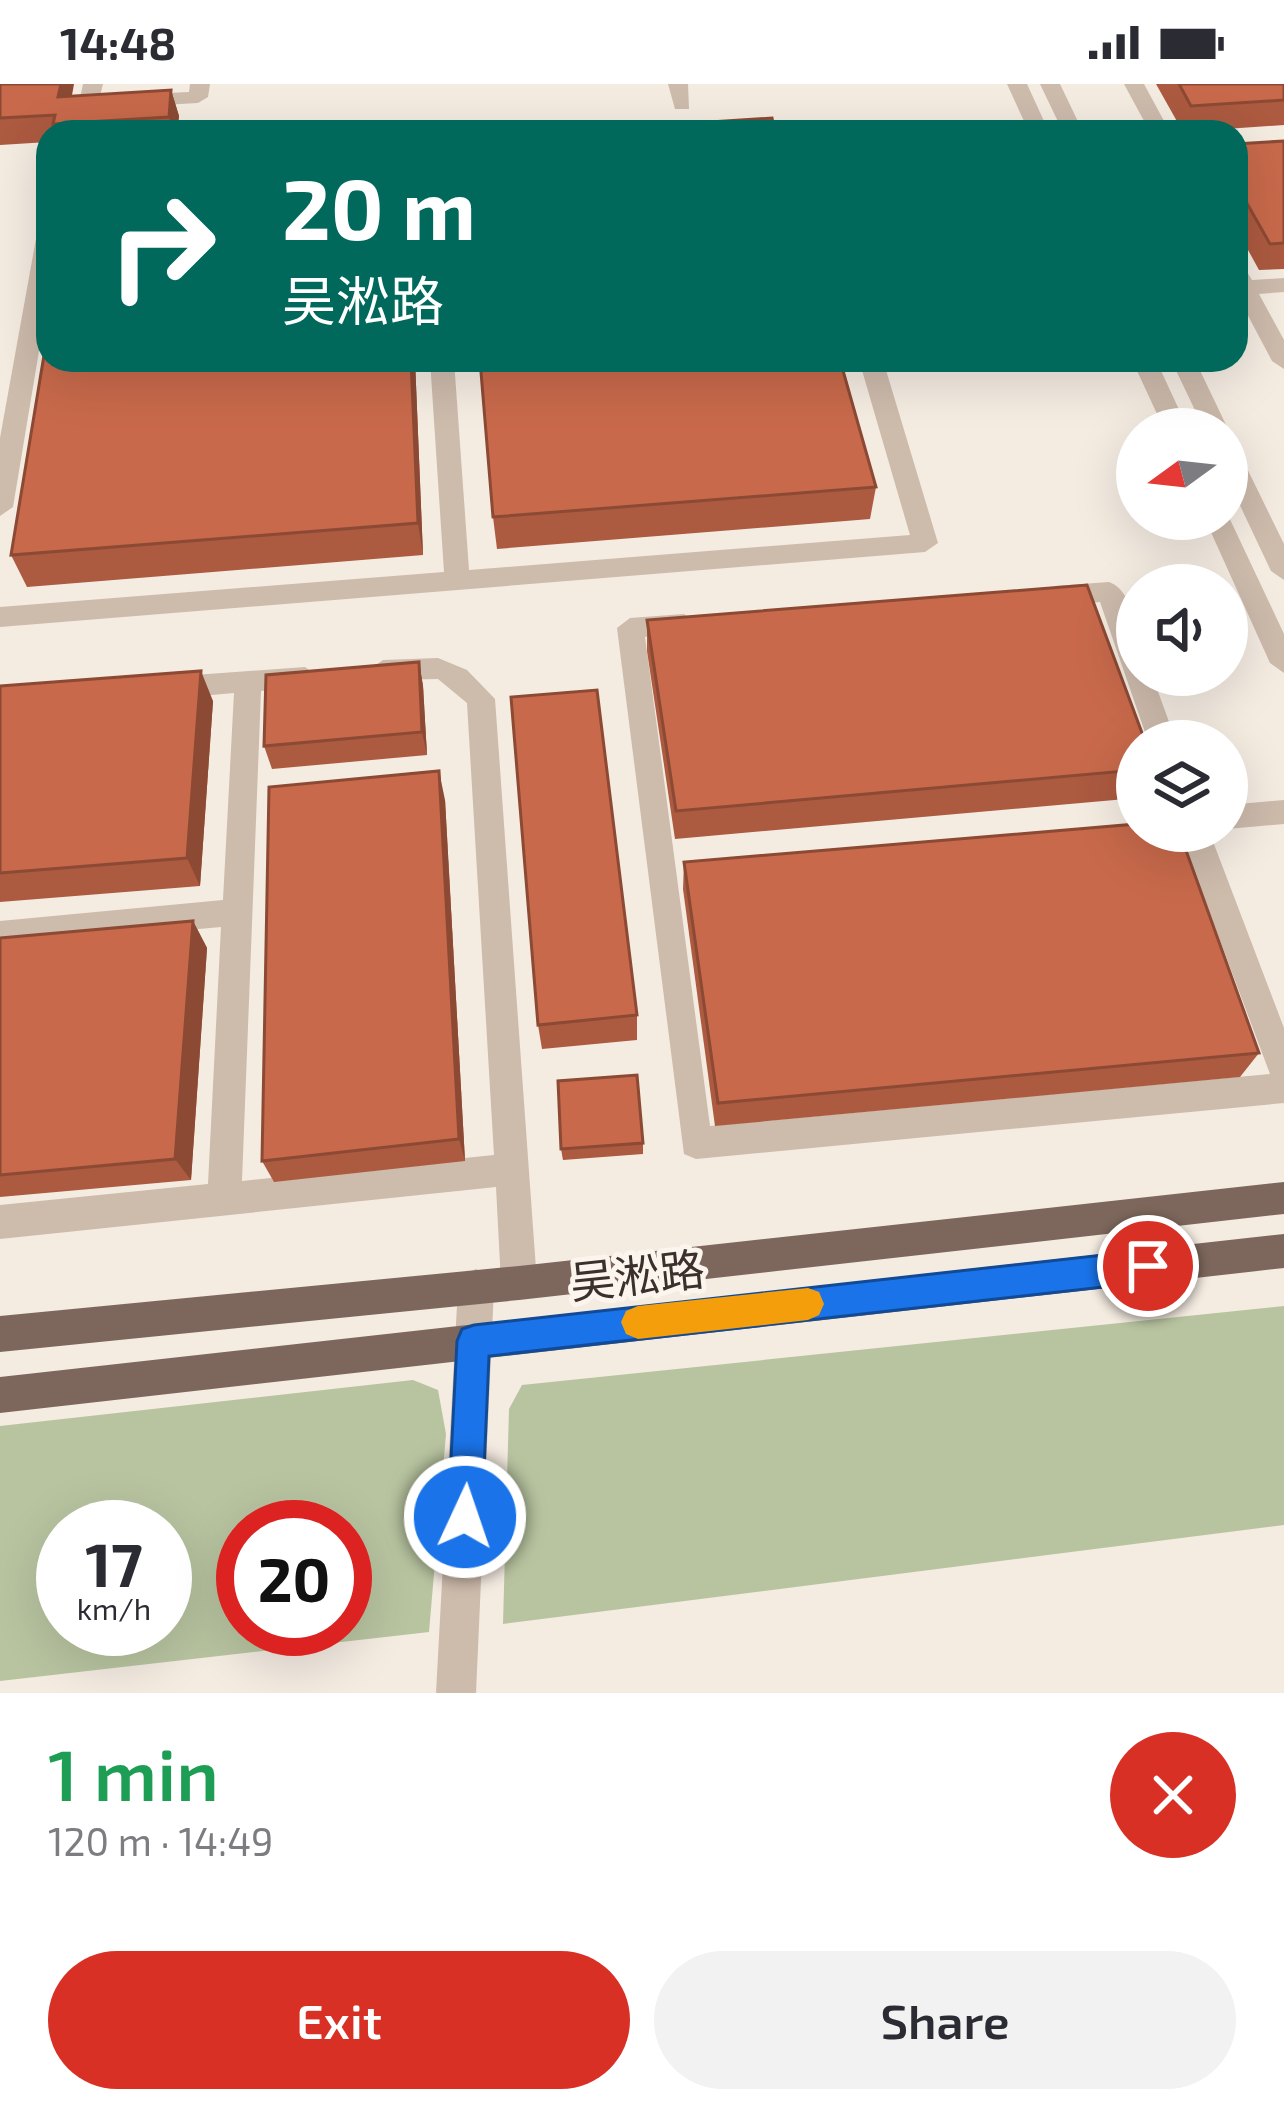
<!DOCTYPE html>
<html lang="en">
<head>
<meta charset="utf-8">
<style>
	body { margin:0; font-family:"Exo 2","Noto Sans SC",sans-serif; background:#f2f2f3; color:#2b2b33; height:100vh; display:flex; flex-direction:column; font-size:45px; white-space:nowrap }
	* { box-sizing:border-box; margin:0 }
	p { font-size:39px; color:#7c7c81 }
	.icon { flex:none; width:66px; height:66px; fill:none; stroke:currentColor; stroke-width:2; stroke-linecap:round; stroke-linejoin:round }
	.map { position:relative; height:1609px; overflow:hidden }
	.drawer { display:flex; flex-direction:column; background:#fff; flex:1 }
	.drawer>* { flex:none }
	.top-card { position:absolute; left:36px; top:36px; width:1212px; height:252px; border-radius:36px; box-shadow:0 12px 48px #0002; background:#00695c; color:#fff; overflow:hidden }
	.needle { width:78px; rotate:255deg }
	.controls { position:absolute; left:1116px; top:324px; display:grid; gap:24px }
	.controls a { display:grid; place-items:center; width:132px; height:132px; border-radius:50%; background:#fff; box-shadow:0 12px 48px #0002; font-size:60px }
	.speed { position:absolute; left:36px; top:1416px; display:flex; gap:24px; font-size:60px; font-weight:700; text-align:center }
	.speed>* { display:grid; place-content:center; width:156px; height:156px; border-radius:50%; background:#fff; box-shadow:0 12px 48px #0002; line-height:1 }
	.speed small { font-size:30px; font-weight:400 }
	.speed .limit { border:18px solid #d22; background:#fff; color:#111 }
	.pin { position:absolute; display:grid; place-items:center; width:102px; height:102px; color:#fff; margin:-51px; border:6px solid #fff; border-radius:50%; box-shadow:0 3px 12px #0007 }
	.me { position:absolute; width:132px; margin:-66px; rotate:3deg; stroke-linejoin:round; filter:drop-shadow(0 0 9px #0008) }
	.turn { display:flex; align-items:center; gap:42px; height:252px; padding:0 48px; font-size:54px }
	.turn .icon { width:156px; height:156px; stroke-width:2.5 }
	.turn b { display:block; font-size:84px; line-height:102px }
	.round { display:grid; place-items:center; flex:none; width:126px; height:126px; border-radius:63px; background:#f2f2f3 }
	.head { display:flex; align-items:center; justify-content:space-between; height:204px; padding:0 48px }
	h1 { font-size:72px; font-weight:600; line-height:90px; color:#1e9e55 }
	.button { display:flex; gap:24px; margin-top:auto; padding:24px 48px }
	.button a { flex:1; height:138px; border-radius:72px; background:#d93025; color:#fff; font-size:48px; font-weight:600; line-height:138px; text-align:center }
	.button a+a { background:#f2f2f3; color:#2b2b33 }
	.status { display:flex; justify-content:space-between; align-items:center; height:84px; padding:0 60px; background:#fff; direction:ltr }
	.status svg { height:33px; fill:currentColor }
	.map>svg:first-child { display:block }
	.green { fill:#b8c4a0; fill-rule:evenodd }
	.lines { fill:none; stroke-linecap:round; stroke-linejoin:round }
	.minor { fill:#cdbbac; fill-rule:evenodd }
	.major { fill:#7d675c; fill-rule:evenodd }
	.wall { fill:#ac5a40 }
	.shaded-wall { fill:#8c4a34 }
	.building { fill:#c8694b; stroke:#8c4a34; stroke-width:3 }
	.route { fill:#1a73e8; stroke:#114b97; stroke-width:3 }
	.slow { fill:#f59e0b }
	.labels { text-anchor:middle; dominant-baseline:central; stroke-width:10; stroke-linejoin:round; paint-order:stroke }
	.street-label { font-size:45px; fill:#3b302b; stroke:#fbf5ee }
</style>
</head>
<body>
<div class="status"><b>14:48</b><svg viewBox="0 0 49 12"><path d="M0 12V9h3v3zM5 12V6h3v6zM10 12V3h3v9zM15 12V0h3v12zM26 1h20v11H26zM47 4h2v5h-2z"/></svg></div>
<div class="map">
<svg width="1284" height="1609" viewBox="0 0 1284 1609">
	<rect width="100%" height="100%" fill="#f4ebe1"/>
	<g class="green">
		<path d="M 1284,1222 L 1284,1441 L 503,1540 L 509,1325 L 522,1301 Z"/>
		<path d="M 413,1296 L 438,1306 L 446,1350 L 429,1548 L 0,1597 L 0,1342 ZM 63,1443 L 165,1443 L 165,1545 L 63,1545 ZM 243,1443 L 345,1443 L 345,1545 L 243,1545 Z"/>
	</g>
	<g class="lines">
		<g class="minor">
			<path d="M 83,0 L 103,0 L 100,12 L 189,8 L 190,0 L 210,0 L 208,13 L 198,19 L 89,25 L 79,19 Z"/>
			<path d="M 668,0 L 688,0 L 689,25 L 675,25 Z"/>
			<path d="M 1007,0 L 1027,0 L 1049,48 L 1029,48 Z"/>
			<path d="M 1040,0 L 1060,0 L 1083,48 L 1063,48 Z"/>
			<path d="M 1124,0 L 1144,0 L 1170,48 L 1150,48 Z"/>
			<path d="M 48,142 L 48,213 L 13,423 L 0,432 L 0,354 L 37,149 Z"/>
			<path d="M 1236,181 L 1244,183 L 1252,196 L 1284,194 L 1284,208 L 1259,210 L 1284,256 L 1284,285 L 1272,277 L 1236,209 Z"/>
			<path d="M 430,276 L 454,276 L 469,486 L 910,451 L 859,276 L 883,276 L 938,459 L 925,468 L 0,543 L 0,523 L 444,488 Z"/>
			<path d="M 1132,276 L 1156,276 L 1188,345 L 1164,345 Z"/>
			<path d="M 1171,276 L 1195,276 L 1228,345 L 1227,347 L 1204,345 Z"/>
			<path d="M 1227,360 L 1239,368 L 1284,460 L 1284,496 L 1271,487 L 1227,394 Z"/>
			<path d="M 1227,429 L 1284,550 L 1284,589 L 1270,579 L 1205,435 L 1227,435 Z"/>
			<path d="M 1109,498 C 1139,509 1137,565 1137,591 L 1152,591 L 1176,657 L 1148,657 L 1100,518 L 1055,522 L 1042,512 L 1055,502 Z"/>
			<path d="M 684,530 L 697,540 L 693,547 L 645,553 L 710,1042 L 1270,990 L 1179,747 L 1209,747 L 1284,944 L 1284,1019 L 696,1075 L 684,1070 L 617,544 L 630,534 Z"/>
			<path d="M 438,574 L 467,586 L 495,615 L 537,1199 L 531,1211 L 519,1216 L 507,1211 L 501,1199 L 496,1103 L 0,1155 L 0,1121 L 208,1100 L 221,843 L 0,863 L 0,837 L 223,816 L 234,609 L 167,615 L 153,604 L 167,593 L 305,583 L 319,593 L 305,603 L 261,607 L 242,1097 L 494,1071 L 467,619 L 438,595 L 383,596 L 369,586 L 383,576 Z"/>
			<path d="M 1284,716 L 1284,740 L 1227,745 L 1227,721 Z"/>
			<path d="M 476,1185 L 488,1191 L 494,1203 L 476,1609 L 436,1609 L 458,1203 L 464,1191 Z"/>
		</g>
		<g class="major">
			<path d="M 1284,1098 L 1284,1130 L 519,1216 L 0,1268 L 0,1232 L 519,1182 Z"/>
			<path d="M 1284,1150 L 1284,1184 L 0,1329 L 0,1293 Z"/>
		</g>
	</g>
	<g class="wall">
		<path d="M 0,0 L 72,12 L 171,6 L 179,32 L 177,48 L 48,48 L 48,58 L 0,61 Z"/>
		<path d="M 1156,0 L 1284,0 L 1284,41 L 1183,48 Z"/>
		<path d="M 1284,57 L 1284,185 L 1259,186 L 1236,144 L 1236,60 Z"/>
		<path d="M 48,276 L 415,276 L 423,471 L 27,503 L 11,471 Z"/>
		<path d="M 876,403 L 870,435 L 497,465 L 493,433 Z"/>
		<path d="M 647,536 L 1137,657 L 1137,714 L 675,755 L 647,567 Z"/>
		<path d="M 419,578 L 423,602 L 427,671 L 272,685 L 264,662 Z"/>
		<path d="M 0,602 L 213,617 L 200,802 L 0,818 Z"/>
		<path d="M 445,716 L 465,1077 L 274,1098 L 262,1077 Z"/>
		<path d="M 684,778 L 1259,969 L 1240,993 L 715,1042 L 683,805 Z"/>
		<path d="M 193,837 L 207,864 L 191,1096 L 0,1113 L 0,854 Z"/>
		<path d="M 637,931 L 637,956 L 542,965 L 538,941 Z"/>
		<path d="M 643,1059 L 643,1070 L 563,1076 L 561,1065 Z"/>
	</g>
	<g class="shaded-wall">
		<path d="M 61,0 L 74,0 L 67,39 L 58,13 Z"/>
		<path d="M 171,6 L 179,32 L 177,48 L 173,48 L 169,33 Z"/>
		<path d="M 411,276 L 415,276 L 423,471 L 418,439 Z"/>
		<path d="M 419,578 L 423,602 L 427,671 L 422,648 Z"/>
		<path d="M 201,587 L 213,617 L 200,802 L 187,774 Z"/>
		<path d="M 439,687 L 445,716 L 465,1077 L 459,1055 Z"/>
		<path d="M 193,837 L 207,864 L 191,1096 L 175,1075 Z"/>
	</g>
	<g class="building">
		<path d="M 0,0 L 61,0 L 58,13 L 171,6 L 169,33 L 53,40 L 55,31 L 0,34 Z"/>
		<path d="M 1179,0 L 1284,0 L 1284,16 L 1191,22 Z"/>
		<path d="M 772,34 L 775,48 L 554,48 Z"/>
		<path d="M 1284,57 L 1284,159 L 1270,160 L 1236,100 L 1236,60 Z"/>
		<path d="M 48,247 L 48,276 L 411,276 L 418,439 L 11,471 Z"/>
		<path d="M 480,276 L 840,276 L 876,403 L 493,433 Z"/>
		<path d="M 1087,501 L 1145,657 L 1137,657 L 1137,686 L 676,727 L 647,536 Z"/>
		<path d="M 419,578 L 422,648 L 264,662 L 266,591 Z"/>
		<path d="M 201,587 L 187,774 L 0,789 L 0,602 Z"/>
		<path d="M 597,606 L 637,931 L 538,941 L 511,613 Z"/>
		<path d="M 439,687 L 459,1055 L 262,1077 L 269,703 Z"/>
		<path d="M 1137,740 L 1137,747 L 1179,747 L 1259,969 L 718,1019 L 684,778 Z"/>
		<path d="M 193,837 L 175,1075 L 0,1091 L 0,854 Z"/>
		<path d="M 637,991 L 643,1059 L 561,1065 L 558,997 Z"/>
	</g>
	<path class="route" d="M 1148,1166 L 1159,1171 L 1164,1182 L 1159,1193 L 1148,1198 L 489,1272 L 482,1433 L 477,1445 L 465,1450 L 453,1445 L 448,1433 L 457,1257 L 462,1245 L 474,1241 Z"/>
	<path class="slow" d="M 808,1204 L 819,1208 L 824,1220 L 819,1231 L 808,1236 L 638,1255 L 626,1250 L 621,1238 L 626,1227 L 638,1222 Z"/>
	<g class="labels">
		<g class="street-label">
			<text transform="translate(637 1190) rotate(-6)">吴淞路</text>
		</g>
	</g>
</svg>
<div class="controls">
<a><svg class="needle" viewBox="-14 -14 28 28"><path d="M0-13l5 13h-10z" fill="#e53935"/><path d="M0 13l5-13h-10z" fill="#7c7c81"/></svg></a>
<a><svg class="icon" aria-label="sound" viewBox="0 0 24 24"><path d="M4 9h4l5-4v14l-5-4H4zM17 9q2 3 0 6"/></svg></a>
<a><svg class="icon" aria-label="layers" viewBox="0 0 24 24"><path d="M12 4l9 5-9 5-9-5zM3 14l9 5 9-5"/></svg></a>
</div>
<div class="speed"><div>17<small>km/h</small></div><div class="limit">20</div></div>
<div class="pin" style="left:1148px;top:1182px;background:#d93025"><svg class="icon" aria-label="arrive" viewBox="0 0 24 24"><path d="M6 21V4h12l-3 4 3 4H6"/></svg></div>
<svg class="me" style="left:465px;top:1433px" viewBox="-20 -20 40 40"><circle r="17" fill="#1a73e8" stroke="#fff" stroke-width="3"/><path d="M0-11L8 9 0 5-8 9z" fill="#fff"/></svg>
<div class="top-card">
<div class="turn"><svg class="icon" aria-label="right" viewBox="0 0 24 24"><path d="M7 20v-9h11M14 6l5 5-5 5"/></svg><div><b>20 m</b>吴淞路</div></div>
</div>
</div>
<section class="drawer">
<div class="head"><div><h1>1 min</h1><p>120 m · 14:49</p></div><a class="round" style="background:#d93025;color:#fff"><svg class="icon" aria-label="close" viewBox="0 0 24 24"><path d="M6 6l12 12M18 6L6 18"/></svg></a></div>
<div class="button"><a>Exit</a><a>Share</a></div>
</section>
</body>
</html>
